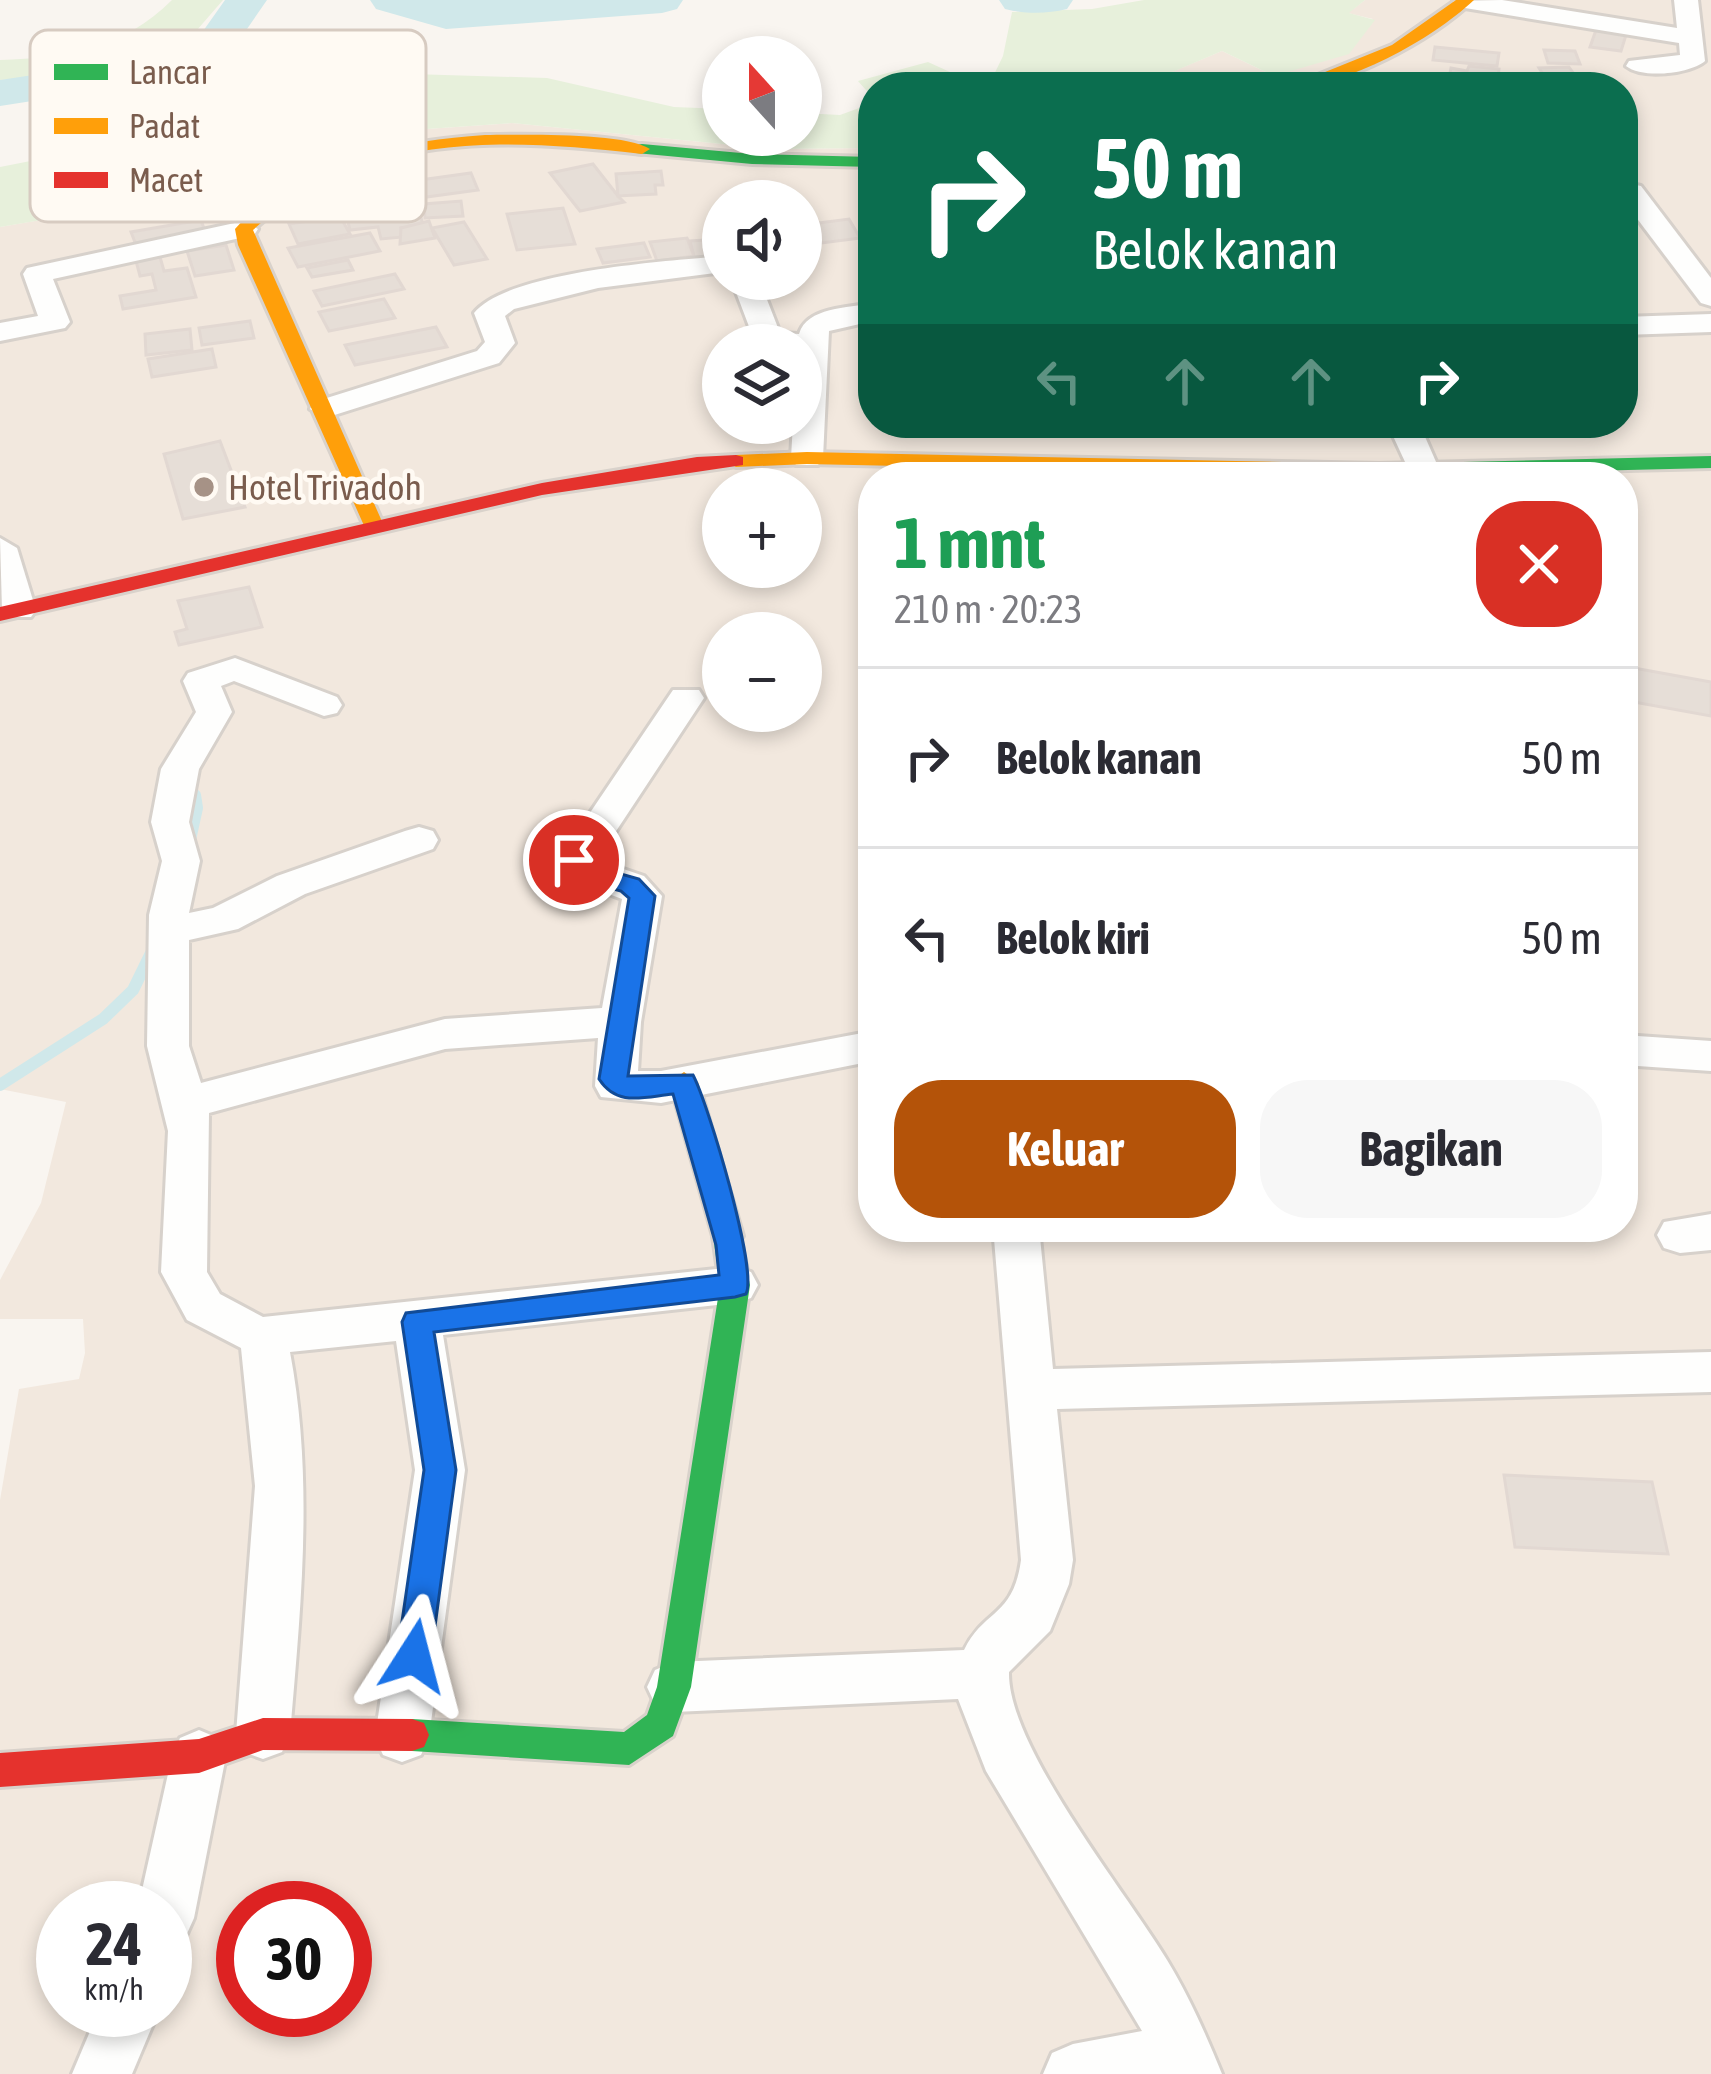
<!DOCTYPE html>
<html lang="id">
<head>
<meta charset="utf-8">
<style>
	body { margin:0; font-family:"Asap Condensed",sans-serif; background:#f7f7f7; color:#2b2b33; height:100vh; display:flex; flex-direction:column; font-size:45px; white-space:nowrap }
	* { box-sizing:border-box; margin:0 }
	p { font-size:39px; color:#7c7c81 }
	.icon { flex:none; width:66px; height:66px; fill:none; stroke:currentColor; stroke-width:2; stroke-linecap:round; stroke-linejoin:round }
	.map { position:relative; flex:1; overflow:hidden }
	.drawer { position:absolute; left:858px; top:462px; width:780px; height:780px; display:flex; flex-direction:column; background:#fff; border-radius:48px; box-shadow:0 6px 18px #0003 }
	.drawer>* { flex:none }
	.guide { position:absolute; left:858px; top:72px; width:780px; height:366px; border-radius:48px; box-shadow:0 6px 18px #0003; background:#0b6e4f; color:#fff; overflow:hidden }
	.needle { width:78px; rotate:339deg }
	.buttons { position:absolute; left:702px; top:36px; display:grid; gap:24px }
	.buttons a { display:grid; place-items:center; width:120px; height:120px; border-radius:50%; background:#fff; box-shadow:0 6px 18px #0003; font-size:60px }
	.speed { position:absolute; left:36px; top:1881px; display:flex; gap:24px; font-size:60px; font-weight:700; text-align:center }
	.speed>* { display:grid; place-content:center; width:156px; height:156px; border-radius:50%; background:#fff; box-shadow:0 6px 18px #0003; line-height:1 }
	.speed small { font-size:30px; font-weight:400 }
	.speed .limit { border:18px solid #d22; background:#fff; color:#111 }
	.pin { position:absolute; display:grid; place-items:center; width:102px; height:102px; color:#fff; margin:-51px; border:6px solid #fff; border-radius:50%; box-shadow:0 3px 12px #0007 }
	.me { position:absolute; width:132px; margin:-66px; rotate:9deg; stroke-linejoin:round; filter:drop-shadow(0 0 9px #0008) }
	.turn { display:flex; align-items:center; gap:42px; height:252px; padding:0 36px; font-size:54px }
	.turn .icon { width:156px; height:156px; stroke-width:2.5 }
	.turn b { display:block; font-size:84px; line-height:102px }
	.lanes { display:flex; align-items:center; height:114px; padding:0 36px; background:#0003; justify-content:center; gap:60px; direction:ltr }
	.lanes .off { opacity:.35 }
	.round { display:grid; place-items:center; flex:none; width:126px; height:126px; border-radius:48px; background:#f7f7f7 }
	.summary { display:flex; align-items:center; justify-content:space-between; height:204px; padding:0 36px }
	h1 { font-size:72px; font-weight:700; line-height:90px; color:#1e9e55 }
	.button { display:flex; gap:24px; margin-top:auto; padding:24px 36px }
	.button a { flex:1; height:138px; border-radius:48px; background:#b45309; color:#fff; font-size:48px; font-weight:700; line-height:138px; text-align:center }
	.button a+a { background:#f7f7f7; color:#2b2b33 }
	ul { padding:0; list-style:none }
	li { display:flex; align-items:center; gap:36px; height:180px; padding:0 36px; border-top:3px solid #e1e1e2 }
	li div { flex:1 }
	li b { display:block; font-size:45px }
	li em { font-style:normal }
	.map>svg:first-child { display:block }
	.residential { fill:#f2e8de; fill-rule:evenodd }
	.green { fill:#e7f0db }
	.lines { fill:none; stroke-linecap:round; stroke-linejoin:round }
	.stream-far1 { stroke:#d0e8ea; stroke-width:9 }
	.stream { stroke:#d0e8ea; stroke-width:12 }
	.river { fill:#d0e8ea; fill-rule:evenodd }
	.building { fill:#e6ded7; stroke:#e2d8d2; stroke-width:3 }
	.street-casing { stroke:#d7d1cb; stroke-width:6 }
	.fast-casing { stroke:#d9d2cb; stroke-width:6 }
	.slow-casing { stroke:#d9d2cb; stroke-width:6 }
	.jam-casing { stroke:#d9d2cb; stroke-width:6 }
	.street { fill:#fefefd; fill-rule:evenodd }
	.fast { fill:#30b455; fill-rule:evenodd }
	.slow { fill:#ff9f0a; fill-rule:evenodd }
	.jam { fill:#e5322d; fill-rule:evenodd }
	.route { fill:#1a73e8; stroke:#114b97; stroke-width:3 }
	.poi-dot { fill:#a69286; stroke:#fffaf3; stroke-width:4.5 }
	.labels { text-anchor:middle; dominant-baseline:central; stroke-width:9; stroke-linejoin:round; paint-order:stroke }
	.far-poi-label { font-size:36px; fill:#7a5c4d; stroke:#fffaf3; text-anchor:start }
	.key { fill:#fffaf3; stroke:#d7cbc1; stroke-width:3 }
	.key-label { font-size:33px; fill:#7a5c4d }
</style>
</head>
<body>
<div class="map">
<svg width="1711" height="2074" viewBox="0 0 1711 2074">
	<rect width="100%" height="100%" fill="#f9f5f0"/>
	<path class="residential" d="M 1365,0 L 1711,0 L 1711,2074 L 0,2074 L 0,1500 L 19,1389 L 79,1379 L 85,1353 L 83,1319 L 0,1319 L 0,1280 L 41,1203 L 66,1102 L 0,1089 L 0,227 L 280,179 L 355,145 L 427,129 L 512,123 L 772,149 L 873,148 L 873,423 L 1623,423 L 1623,87 L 1182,87 L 1162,76 L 1222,51 L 1274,76 L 1373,19 L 1348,13 ZM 723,201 L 801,201 L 801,279 L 723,279 ZM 723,345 L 801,345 L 801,423 L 723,423 ZM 873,477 L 1623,477 L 1623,1227 L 873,1227 ZM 723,489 L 801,489 L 801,567 L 723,567 ZM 723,633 L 801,633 L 801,711 L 723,711 ZM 63,1908 L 165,1908 L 165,2010 L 63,2010 ZM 243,1908 L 345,1908 L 345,2010 L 243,2010 Z"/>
	<g class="green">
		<path d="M 172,0 L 223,0 L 184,45 L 93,74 L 0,80 L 0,60 C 67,58 123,49 172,0 Z"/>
		<path d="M 1144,0 L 1365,0 L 1349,13 L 1375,20 L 1349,54 L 1274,76 L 1222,51 L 1163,76 L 1182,87 L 988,87 L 1003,56 L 1012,12 L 1092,9 Z"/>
		<path d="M 928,62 L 983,87 L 873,87 L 873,98 L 858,81 Z"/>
		<path d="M 314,71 L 547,78 L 674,107 L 723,109 L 723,135 L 801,135 L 801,113 L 840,115 L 873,103 L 873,148 L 772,149 L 512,123 L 427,129 L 355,145 L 250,196 L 113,208 L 0,227 L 0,167 L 66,154 Z"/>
	</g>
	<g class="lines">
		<path class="stream-far1" d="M 194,792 L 195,798"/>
		<g class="stream">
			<path d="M 188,849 L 197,808 L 195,795"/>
			<path d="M 0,1085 L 103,1019 L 133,990 L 156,943"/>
		</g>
		<g class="river">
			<path d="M 225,0 L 267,0 L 231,52 L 180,78 L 0,106 L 0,80 L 153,57 L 201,34 Z"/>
			<path d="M 370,0 L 683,0 L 677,9 L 662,13 L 446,29 L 376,9 Z"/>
			<path d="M 999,0 L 1073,0 L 1067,9 C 1046,14 1026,14 1005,9 Z"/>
		</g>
	</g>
	<g class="building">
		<path d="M 1596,30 L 1626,35 L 1621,51 L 1590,47 Z"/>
		<path d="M 1435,47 L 1499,53 L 1497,66 L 1433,60 Z"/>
		<path d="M 1544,50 L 1575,51 L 1580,64 L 1548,63 Z"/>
		<path d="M 1469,66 L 1499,69 L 1497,86 L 1449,78 L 1451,68 L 1467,71 Z"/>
		<path d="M 1569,67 L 1579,81 L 1548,82 L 1539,68 Z"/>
		<path d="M 593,164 L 618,196 L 624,202 L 580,211 L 550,173 Z"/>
		<path d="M 661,171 L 663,185 L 655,185 L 656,194 L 618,196 L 616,174 Z"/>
		<path d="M 471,173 L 478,190 L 419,198 L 413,181 Z"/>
		<path d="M 461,201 L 463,216 L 425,218 L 424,204 Z"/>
		<path d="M 418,206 L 423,225 L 401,228 L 403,237 L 381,239 L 378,227 L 350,230 L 346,215 Z"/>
		<path d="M 563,208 L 575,244 L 517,250 L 507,214 Z"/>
		<path d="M 340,216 L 350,234 L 298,244 L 289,224 Z"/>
		<path d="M 849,219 L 860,238 L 822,243 L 811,224 Z"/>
		<path d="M 201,220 L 207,237 L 138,250 L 131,232 Z"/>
		<path d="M 429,221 L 435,238 L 400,244 L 401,228 Z"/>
		<path d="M 464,222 L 487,259 L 454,265 L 432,228 Z"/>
		<path d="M 370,233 L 380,251 L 298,267 L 288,248 Z"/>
		<path d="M 687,238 L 694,256 L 657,261 L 650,242 Z"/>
		<path d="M 721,239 L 723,260 L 700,263 L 694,256 L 690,241 Z"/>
		<path d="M 644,243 L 650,257 L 603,263 L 597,249 Z"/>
		<path d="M 226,245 L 234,270 L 195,276 L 187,251 Z"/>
		<path d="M 160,257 L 164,271 L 187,268 L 196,297 L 123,309 L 120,296 L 156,290 L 152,274 L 140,276 L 136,261 Z"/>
		<path d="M 348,260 L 353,270 L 312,277 L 307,268 Z"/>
		<path d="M 395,274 L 404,289 L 322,306 L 314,291 Z"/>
		<path d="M 384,299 L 395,318 L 329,331 L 319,312 Z"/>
		<path d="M 250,321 L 254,338 L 202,345 L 199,328 Z"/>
		<path d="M 436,327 L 447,347 L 355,365 L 345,345 Z"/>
		<path d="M 190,329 L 192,350 L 146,355 L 145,334 Z"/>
		<path d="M 212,349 L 216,367 L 152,377 L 148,359 Z"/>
		<path d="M 220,441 L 245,507 L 183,519 L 164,454 Z"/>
		<path d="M 249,587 L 262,627 L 179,645 L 175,632 L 187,629 L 178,601 Z"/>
		<path d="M 1623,666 L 1711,682 L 1711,716 L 1623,700 Z"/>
		<path d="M 1504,1475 L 1652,1482 L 1668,1554 L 1515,1547 Z"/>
	</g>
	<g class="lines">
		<defs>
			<g id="street">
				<path d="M 1502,0 L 1677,28 L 1674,0 L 1698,0 L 1705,61 C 1690,74 1642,79 1626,66 L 1629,61 L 1680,55 L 1679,43 L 1465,8 L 1453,1 Z"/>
				<path d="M 1631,184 L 1641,186 L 1711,278 L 1711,306 L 1701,303 L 1623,200 L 1623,186 Z"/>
				<path d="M 244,221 L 258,229 L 254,235 L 53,279 L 70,322 L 65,328 L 0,341 L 0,323 L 38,316 L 23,274 L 27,268 Z"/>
				<path d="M 723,256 L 723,272 L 598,288 L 514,309 L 505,316 L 515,343 L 499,363 L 325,418 L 310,409 L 314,402 L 477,351 L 485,342 L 474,313 C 508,271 668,261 723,256 Z"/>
				<path d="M 731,279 L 759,279 L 780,333 L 799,334 C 807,307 848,308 873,303 L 873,321 L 829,331 L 823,458 L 818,465 L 796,465 L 791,458 L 793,423 L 801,423 L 801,345 L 756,345 Z"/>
				<path d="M 1711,314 L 1711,332 L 1623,335 L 1623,317 Z"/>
				<path d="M 1387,423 L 1419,423 L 1440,471 L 1436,477 L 1412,477 Z"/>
				<path d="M 0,538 L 17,548 L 36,610 L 31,617 L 7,617 L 2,610 Z"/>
				<path d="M 235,658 L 337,697 L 342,705 L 337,713 L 324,716 L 234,681 L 221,686 L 232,712 L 199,769 L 189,822 L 200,861 L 189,913 L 213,908 L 277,876 L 405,831 L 419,827 L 433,831 L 438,840 L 433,849 L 305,894 L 238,929 L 189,940 L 189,1046 L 201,1083 L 445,1019 L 602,1008 L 622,899 L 559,875 L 554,866 L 673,690 L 699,690 L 704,698 L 597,860 L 644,876 L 662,896 L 641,1022 L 638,1071 L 661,1071 L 873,1031 L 873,1061 L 661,1103 L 601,1097 L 595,1086 L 598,1038 L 445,1049 L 209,1113 L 207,1272 L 220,1294 L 263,1317 L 735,1267 L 751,1272 L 758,1285 L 751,1298 L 735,1303 L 443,1335 L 465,1470 L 429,1737 L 421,1755 L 402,1762 L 383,1755 L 375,1737 L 415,1470 L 396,1341 L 290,1352 C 314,1479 301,1606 290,1734 L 282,1752 L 263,1759 L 244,1752 L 236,1734 L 255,1486 L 241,1348 L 187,1320 L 161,1272 L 168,1131 L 147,1046 L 149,915 L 162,861 L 151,822 L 161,769 L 196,712 L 183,681 L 188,673 Z"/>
				<path d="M 1623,1035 L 1711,1041 L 1711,1071 L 1623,1065 Z"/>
				<path d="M 1711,1214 L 1711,1250 L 1680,1253 L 1664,1248 L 1657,1235 L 1664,1222 Z"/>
				<path d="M 993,1227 L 1039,1227 L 1053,1369 L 1711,1352 L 1711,1392 L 1057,1409 L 1073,1560 L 1069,1584 L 1050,1631 L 1009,1672 C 1007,1746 1126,1892 1167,1960 C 1190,1998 1206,2035 1222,2074 L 1043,2074 L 1052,2053 L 1073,2044 L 1142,2031 L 986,1771 L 958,1699 L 674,1712 L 655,1704 L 647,1687 L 655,1670 L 674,1662 L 964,1650 C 985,1608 1013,1618 1021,1560 Z"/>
				<path d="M 199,1730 L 218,1738 L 226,1756 L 194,1918 L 185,1938 L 165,1947 L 165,1908 L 138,1908 L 172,1756 L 180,1738 Z"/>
				<path d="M 99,2010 L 159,2010 L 132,2074 L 72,2074 Z"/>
			</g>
			<g id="fast">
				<path d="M 642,144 L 752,154 L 873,157 L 873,167 L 752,164 L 636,153 L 636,145 Z"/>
				<path d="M 1711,456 L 1711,468 L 1379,476 L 1369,470 L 1379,464 Z"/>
				<path d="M 728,1225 L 738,1228 L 750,1285 L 691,1687 L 673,1736 L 629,1765 L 412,1751 L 400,1747 L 395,1735 L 400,1723 L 412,1719 L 624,1732 L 647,1715 L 657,1687 L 720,1285 L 713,1236 L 718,1228 Z"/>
			</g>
			<g id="slow">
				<path d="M 1456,0 L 1474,0 C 1431,40 1347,87 1288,87 L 1392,45 Z"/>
				<path d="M 485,135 C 522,135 623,132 650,149 L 642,154 C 502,138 365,131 253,230 L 384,526 L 380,530 L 366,530 L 238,245 L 235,229 C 299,158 394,142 485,135 Z"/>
				<path d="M 807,452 L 1379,464 L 1389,470 L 1379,476 L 807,464 L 736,467 L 726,461 L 736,455 Z"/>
				<path d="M 684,1072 L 698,1082 L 743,1236 L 738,1244 L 718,1244 L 713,1236 L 670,1082 Z"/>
			</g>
			<g id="jam">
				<path d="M 736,455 L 743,457 L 743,465 L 542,495 L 0,621 L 0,607 L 542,483 L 697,457 Z"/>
				<path d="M 263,1718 L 412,1719 L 424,1723 L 429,1735 L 424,1747 L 412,1751 L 263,1750 L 199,1773 L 0,1787 L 0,1753 L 199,1739 Z"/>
			</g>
		</defs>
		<use href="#street" class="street-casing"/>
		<use href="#fast" class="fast-casing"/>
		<use href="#slow" class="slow-casing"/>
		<use href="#jam" class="jam-casing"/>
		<use href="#street" class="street"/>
		<use href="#fast" class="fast"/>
		<use href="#slow" class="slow"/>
		<use href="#jam" class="jam"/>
	</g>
	<path class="route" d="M 574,851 L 583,854 L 589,865 L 639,879 L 655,896 L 628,1076 L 693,1075 C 708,1103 758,1270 746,1294 L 735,1297 L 434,1332 L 456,1470 L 431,1656 L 426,1667 L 414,1671 L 402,1667 L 397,1656 L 424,1470 L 402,1322 L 406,1313 L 719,1275 L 716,1245 L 673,1094 C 643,1097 617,1107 599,1079 L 629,898 L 621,891 L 569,877 L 562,860 Z"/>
	<circle class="poi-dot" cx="204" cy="487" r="12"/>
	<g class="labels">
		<g class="far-poi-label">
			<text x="228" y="487">Hotel Trivadoh</text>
		</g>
	</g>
	<rect x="30" y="30" width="396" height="192" rx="18" class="key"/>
	<rect x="54" y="64" width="54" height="16" fill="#30b455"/>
	<rect x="54" y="118" width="54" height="16" fill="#ff9f0a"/>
	<rect x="54" y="172" width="54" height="16" fill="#e5322d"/>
	<g class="key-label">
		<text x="129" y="84">Lancar</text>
		<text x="129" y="138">Padat</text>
		<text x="129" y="192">Macet</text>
	</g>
</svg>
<div class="buttons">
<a><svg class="needle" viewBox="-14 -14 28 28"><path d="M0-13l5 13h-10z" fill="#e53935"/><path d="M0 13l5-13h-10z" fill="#7c7c81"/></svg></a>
<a><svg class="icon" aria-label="sound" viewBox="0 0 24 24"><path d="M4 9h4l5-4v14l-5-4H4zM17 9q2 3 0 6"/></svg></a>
<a><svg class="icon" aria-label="layers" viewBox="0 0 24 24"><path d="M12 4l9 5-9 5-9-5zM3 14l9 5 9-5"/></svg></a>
<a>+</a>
<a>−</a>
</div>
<div class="speed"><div>24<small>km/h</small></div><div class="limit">30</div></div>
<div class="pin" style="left:574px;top:860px;background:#d93025"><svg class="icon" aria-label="arrive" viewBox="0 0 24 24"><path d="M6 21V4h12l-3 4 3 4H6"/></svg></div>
<svg class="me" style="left:414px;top:1656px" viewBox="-20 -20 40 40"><path d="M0-17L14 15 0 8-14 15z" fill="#1a73e8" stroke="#fff" stroke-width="4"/></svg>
<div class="guide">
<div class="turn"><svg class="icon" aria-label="right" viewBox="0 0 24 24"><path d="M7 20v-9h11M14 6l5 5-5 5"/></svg><div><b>50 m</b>Belok kanan</div></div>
<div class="lanes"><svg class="icon off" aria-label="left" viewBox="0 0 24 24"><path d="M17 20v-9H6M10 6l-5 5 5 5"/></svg><svg class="icon off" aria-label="ahead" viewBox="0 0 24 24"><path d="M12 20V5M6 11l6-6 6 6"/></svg><svg class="icon off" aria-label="ahead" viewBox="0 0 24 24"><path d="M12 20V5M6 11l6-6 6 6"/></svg><svg class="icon" aria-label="right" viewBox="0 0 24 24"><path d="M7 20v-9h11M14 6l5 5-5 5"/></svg></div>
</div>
<section class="drawer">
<div class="summary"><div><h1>1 mnt</h1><p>210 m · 20:23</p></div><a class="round" style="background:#d93025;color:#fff"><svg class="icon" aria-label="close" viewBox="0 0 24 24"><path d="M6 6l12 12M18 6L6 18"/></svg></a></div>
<ul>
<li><svg class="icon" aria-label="right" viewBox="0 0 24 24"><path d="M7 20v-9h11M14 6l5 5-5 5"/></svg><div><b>Belok kanan</b></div><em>50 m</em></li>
<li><svg class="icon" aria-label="left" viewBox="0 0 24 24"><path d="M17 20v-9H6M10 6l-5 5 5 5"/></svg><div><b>Belok kiri</b></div><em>50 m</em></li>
</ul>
<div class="button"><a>Keluar</a><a>Bagikan</a></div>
</section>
</div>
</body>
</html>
